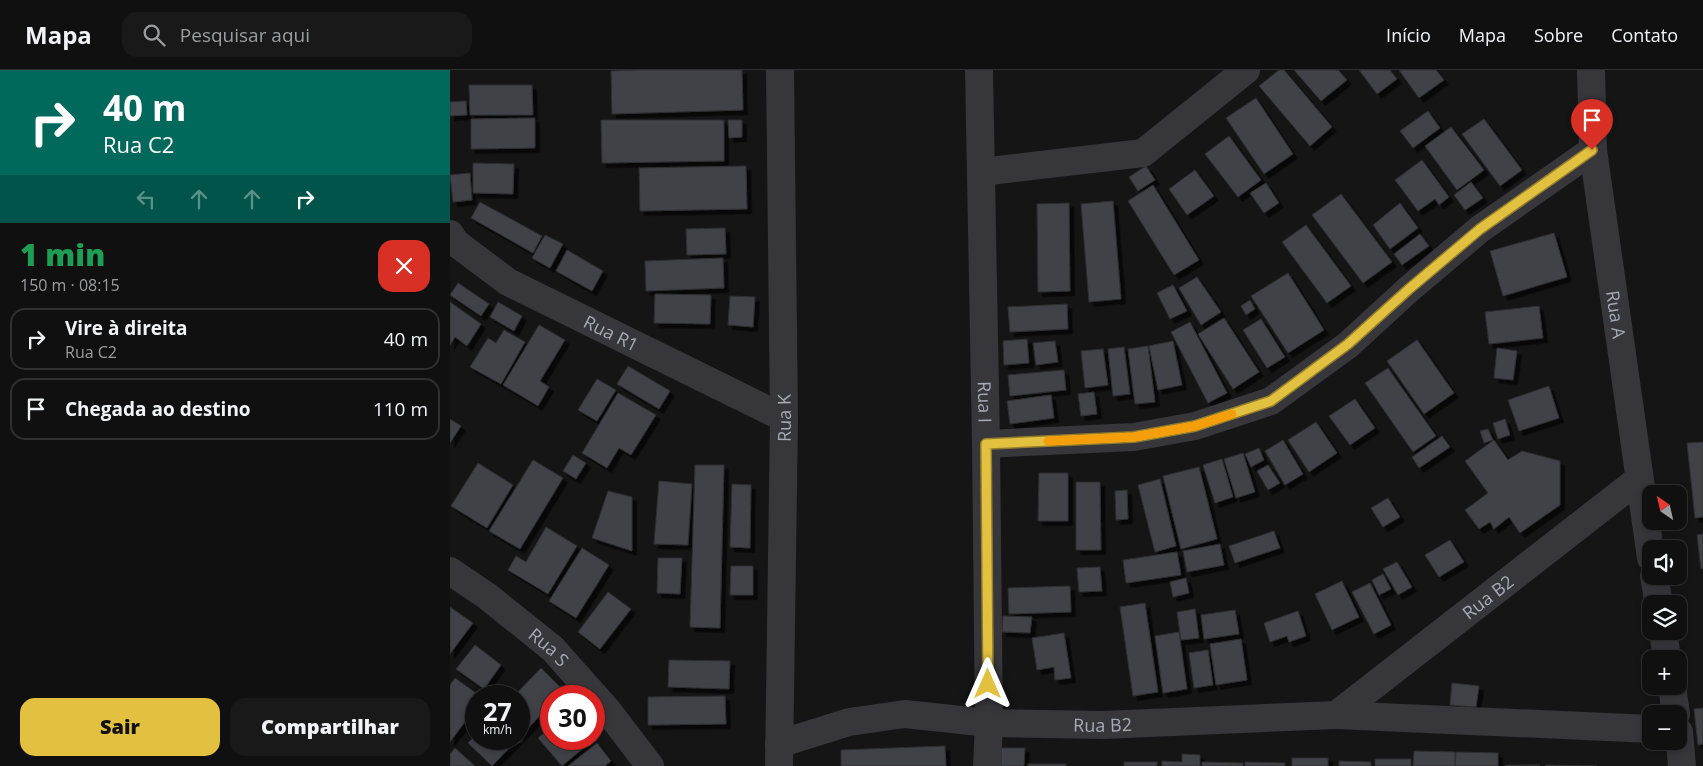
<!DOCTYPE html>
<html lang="pt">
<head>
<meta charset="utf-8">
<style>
	body { margin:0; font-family:"Open Sans",sans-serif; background:#191919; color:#f1f3f6; height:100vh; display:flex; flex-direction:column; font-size:19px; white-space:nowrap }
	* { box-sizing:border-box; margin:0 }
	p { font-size:16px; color:#9c9d9f }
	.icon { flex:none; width:28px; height:28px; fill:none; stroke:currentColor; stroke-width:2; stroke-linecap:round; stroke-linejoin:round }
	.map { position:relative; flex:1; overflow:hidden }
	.side { display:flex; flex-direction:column; background:#101010; width:450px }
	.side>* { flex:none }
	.top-card { background:#00695c; color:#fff; overflow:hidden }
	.needle { width:32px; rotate:326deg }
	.controls { position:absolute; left:1192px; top:415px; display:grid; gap:10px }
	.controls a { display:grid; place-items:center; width:45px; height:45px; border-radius:10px; background:#101010; box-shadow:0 2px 8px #0003,0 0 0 1px #303030; font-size:25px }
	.speed { position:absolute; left:15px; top:615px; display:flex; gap:10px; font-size:25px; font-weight:700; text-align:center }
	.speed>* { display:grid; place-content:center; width:65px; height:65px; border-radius:50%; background:#101010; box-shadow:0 2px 8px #0003,0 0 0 1px #303030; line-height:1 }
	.speed small { font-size:12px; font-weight:400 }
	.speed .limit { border:8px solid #d22; background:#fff; color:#111 }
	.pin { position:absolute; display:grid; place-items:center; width:42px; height:42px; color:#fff; margin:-51px -21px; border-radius:50% 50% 50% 0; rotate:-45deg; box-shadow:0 0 5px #0007 }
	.pin .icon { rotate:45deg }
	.me { position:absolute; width:55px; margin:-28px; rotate:0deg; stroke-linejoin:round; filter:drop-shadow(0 0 4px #0008) }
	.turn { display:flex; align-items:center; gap:18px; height:105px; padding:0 20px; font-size:22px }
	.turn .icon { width:65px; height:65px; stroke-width:2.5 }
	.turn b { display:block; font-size:35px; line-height:42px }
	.lanes { display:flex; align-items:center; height:48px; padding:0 20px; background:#0003; justify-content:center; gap:25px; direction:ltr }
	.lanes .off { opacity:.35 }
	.round { display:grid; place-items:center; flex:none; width:52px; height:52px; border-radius:15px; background:#191919 }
	.headline { display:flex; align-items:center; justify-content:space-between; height:85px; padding:0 20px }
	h1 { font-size:30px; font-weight:800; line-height:38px; color:#1e9e55 }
	.button { display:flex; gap:10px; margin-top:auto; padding:10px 20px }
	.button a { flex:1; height:58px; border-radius:15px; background:#e3c140; color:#111; font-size:20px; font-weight:800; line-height:58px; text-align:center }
	.button a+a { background:#191919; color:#f1f3f6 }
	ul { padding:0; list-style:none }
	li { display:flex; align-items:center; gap:15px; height:62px; margin:0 10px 8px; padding:0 10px; border:2px solid #303030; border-radius:15px }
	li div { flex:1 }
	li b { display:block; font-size:19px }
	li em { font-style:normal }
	header { display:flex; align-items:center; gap:30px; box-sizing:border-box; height:70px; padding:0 25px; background:#101010; border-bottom:1px solid #303030 }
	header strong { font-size:24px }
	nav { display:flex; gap:28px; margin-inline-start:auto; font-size:18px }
	.search { width:350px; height:45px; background:#191919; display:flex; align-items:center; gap:12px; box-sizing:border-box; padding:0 18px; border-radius:15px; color:#9c9d9f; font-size:19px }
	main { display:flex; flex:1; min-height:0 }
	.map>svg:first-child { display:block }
	.building { fill:#414246; stroke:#2f2f32; filter:url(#shadow) }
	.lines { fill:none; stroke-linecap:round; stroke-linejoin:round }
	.minor { stroke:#36363b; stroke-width:28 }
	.route-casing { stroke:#947d2a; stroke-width:12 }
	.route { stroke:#e3c140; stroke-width:9 }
	.slow { stroke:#f59e0b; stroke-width:9 }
	.labels { text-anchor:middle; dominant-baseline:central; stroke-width:5; stroke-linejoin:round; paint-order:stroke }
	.street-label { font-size:18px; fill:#a7aab5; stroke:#101011 }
</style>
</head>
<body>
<header>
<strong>Mapa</strong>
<div class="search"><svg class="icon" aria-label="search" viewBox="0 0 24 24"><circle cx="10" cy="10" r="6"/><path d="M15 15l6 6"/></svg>Pesquisar aqui</div>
<nav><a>Início</a><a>Mapa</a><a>Sobre</a><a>Contato</a></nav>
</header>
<main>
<section class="side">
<div class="top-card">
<div class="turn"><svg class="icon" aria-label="right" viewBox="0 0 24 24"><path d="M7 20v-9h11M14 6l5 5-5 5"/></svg><div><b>40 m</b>Rua C2</div></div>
<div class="lanes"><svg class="icon off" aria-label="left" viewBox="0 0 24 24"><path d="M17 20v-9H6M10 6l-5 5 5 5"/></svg><svg class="icon off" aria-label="ahead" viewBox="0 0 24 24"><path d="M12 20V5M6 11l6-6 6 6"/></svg><svg class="icon off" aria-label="ahead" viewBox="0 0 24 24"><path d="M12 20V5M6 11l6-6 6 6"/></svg><svg class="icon" aria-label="right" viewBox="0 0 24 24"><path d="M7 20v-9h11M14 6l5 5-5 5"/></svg></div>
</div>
<div class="headline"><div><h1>1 min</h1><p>150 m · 08:15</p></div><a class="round" style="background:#d93025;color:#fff"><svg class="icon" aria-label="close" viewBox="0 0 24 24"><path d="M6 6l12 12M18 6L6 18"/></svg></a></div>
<ul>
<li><svg class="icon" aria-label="right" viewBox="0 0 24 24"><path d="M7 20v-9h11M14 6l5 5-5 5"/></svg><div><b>Vire à direita</b><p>Rua C2</p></div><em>40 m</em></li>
<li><svg class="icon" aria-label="arrive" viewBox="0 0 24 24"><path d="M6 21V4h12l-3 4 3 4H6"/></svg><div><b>Chegada ao destino</b></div><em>110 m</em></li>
</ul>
<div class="button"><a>Sair</a><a>Compartilhar</a></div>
</section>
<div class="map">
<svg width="1253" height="696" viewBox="0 0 1253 696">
	<defs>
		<filter id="shadow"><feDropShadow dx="4.5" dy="4.5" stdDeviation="0" flood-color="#0009"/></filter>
	</defs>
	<rect width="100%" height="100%" fill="#151516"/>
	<g class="building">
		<path d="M 186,0 L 292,0 L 293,40 L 162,44 L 161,1 Z"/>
		<path d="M 829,0 L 834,0 L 882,57 L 860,76 L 809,16 Z"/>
		<path d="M 844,0 L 888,0 L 897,10 L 871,31 Z"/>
		<path d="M 909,0 L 940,0 L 947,9 L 927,24 Z"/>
		<path d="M 949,0 L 986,0 L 994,10 L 969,28 Z"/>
		<path d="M 19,15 L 82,15 L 83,45 L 20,45 Z"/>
		<path d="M 806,28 L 843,84 L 814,104 L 776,48 Z"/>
		<path d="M 16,31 L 17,45 L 0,46 L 0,32 Z"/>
		<path d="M 978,41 L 990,58 L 963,78 L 950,61 Z"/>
		<path d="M 85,48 L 85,78 L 21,79 L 21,49 Z"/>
		<path d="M 1034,49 L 1072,100 L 1050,116 L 1012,64 Z"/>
		<path d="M 151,50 L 274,50 L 274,91 L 152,93 Z"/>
		<path d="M 278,50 L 292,50 L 292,67 L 279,68 Z"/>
		<path d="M 1001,57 L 1034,100 L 1007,120 L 975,76 Z"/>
		<path d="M 779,66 L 811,110 L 788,127 L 755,84 Z"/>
		<path d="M 972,90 L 999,127 L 989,135 L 985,129 L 968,141 L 945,110 Z"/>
		<path d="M 23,93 L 64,94 L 63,124 L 23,123 Z"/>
		<path d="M 296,96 L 297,139 L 190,141 L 189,98 Z"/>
		<path d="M 696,96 L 705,110 L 688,121 L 679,107 Z"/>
		<path d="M 745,100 L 764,126 L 737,145 L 719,119 Z"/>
		<path d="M 20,103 L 22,130 L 3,132 L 0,105 Z"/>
		<path d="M 1021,112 L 1033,128 L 1015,140 L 1004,125 Z"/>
		<path d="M 816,113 L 829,133 L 814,143 L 800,123 Z"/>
		<path d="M 703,115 L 749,190 L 724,205 L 678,131 Z"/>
		<path d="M 891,124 L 942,192 L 913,213 L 862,145 Z"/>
		<path d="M 663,131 L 671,229 L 639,232 L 631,134 Z"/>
		<path d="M 30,132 L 92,166 L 83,183 L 21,148 Z"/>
		<path d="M 619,133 L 620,221 L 588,222 L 587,134 Z"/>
		<path d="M 950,133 L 968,158 L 940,179 L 923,155 Z"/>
		<path d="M 856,155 L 901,216 L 877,233 L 832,172 Z"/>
		<path d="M 275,158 L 276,184 L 237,185 L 236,159 Z"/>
		<path d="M 1104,163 L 1117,207 L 1053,226 L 1040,181 Z"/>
		<path d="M 970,164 L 979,176 L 952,195 L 944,184 Z"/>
		<path d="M 95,165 L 113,174 L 100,198 L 82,188 Z"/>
		<path d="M 117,180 L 153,201 L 142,221 L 106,201 Z"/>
		<path d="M 273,188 L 274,218 L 196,221 L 195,191 Z"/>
		<path d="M 838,203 L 874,260 L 838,283 L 801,226 Z"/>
		<path d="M 747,207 L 771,242 L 751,255 L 729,218 Z"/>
		<path d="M 8,213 L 39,234 L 31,246 L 0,225 Z"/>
		<path d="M 723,215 L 737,241 L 720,249 L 707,223 Z"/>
		<path d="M 205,224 L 261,225 L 260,254 L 204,253 Z"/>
		<path d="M 280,226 L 305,227 L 303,257 L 278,255 Z"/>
		<path d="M 800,230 L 805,239 L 796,245 L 791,236 Z"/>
		<path d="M 0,232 L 31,254 L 17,276 L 5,267 L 0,275 Z"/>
		<path d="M 48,232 L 72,246 L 64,261 L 40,247 Z"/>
		<path d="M 617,234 L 618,259 L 560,262 L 558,237 Z"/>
		<path d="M 1089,236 L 1093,268 L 1039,274 L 1035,242 Z"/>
		<path d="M 774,248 L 809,302 L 783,319 L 748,264 Z"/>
		<path d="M 811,249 L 835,287 L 817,298 L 793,260 Z"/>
		<path d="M 740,252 L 777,323 L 758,333 L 721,262 Z"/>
		<path d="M 89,255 L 115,270 L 90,311 L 99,317 L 88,336 L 53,315 Z"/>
		<path d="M 54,260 L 75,272 L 51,314 L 20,297 L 38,268 L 46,273 Z"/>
		<path d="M 577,269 L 579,293 L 554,295 L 553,271 Z"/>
		<path d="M 967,270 L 1004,323 L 974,344 L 937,291 Z"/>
		<path d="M 605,271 L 608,292 L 586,295 L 583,273 Z"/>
		<path d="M 723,271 L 732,315 L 708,320 L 699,276 Z"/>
		<path d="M 698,276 L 705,332 L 685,334 L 678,279 Z"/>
		<path d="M 674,277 L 680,324 L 663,326 L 658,279 Z"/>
		<path d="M 1047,278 L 1067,281 L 1063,310 L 1044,308 Z"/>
		<path d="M 653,279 L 658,315 L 635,318 L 631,281 Z"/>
		<path d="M 178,296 L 220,321 L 209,339 L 167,314 Z"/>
		<path d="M 938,298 L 986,366 L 963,382 L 915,313 Z"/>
		<path d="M 614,300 L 616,320 L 560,326 L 558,305 Z"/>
		<path d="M 147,309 L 166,320 L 147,351 L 128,340 Z"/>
		<path d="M 1099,316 L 1109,348 L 1069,361 L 1058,330 Z"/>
		<path d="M 644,322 L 647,344 L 631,346 L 628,324 Z"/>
		<path d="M 168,323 L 206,345 L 181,385 L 169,378 L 157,398 L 132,383 Z"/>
		<path d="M 601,325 L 604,348 L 560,354 L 557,331 Z"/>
		<path d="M 905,329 L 925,358 L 900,375 L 879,346 Z"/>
		<path d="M 0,349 L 11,356 L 0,373 Z"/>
		<path d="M 1055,349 L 1060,365 L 1048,369 L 1043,353 Z"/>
		<path d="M 866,352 L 887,383 L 859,402 L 838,370 Z"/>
		<path d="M 1038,359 L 1043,370 L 1034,373 L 1030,361 Z"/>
		<path d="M 992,366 L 1000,377 L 969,398 L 962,387 Z"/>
		<path d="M 833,370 L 853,404 L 835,415 L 815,381 Z"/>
		<path d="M 1044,370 L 1058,390 L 1072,381 L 1110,391 L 1110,435 L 1070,463 L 1059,447 L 1044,459 L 1040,452 L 1029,459 L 1015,440 L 1038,423 L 1015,391 Z"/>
		<path d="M 1253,372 L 1253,447 L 1245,448 L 1237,373 Z"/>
		<path d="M 809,378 L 814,390 L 801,397 L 795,384 Z"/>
		<path d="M 793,383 L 805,422 L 786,428 L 774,389 Z"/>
		<path d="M 123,385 L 136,393 L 126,409 L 113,401 Z"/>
		<path d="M 772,389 L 783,427 L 765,433 L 753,395 Z"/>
		<path d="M 83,390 L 113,408 L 70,479 L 39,461 Z"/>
		<path d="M 28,393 L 63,415 L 37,458 L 1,436 Z"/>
		<path d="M 245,395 L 274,395 L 270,558 L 240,557 Z"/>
		<path d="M 818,395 L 830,413 L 818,420 L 807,401 Z"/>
		<path d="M 749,397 L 767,469 L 731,479 L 713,406 Z"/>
		<path d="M 589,403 L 618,403 L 618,451 L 588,451 Z"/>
		<path d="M 710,409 L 726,476 L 705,482 L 688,415 Z"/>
		<path d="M 209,411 L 242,414 L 238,475 L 204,474 Z"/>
		<path d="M 626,412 L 650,412 L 651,480 L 626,480 Z"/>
		<path d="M 282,414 L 301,415 L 300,478 L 280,477 Z"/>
		<path d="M 677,420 L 678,449 L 666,450 L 665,421 Z"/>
		<path d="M 158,421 L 182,427 L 182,481 L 142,468 Z"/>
		<path d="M 938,428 L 950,447 L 933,457 L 921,438 Z"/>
		<path d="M 96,457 L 127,476 L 98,524 L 58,500 L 66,486 L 76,492 Z"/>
		<path d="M 824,461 L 830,478 L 785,493 L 779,476 Z"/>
		<path d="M 1253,464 L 1253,498 L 1251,499 L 1247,465 Z"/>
		<path d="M 1000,470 L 1014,492 L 989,507 L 975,485 Z"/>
		<path d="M 770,474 L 774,495 L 737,502 L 733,481 Z"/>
		<path d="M 132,478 L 159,495 L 126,548 L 99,531 Z"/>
		<path d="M 727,482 L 731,505 L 676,513 L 673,490 Z"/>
		<path d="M 208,488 L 232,488 L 230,524 L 207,523 Z"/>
		<path d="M 947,492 L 962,517 L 948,525 L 933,499 Z"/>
		<path d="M 281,496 L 303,496 L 303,525 L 280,525 Z"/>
		<path d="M 650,497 L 652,521 L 629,522 L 627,498 Z"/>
		<path d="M 933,504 L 941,519 L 929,525 L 922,510 Z"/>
		<path d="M 736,508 L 739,523 L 723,527 L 720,512 Z"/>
		<path d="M 892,511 L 909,547 L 882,560 L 865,524 Z"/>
		<path d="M 920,513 L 941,555 L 924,564 L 902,522 Z"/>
		<path d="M 620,516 L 621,542 L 559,544 L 558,518 Z"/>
		<path d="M 158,522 L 181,539 L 150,579 L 128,562 Z"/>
		<path d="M 695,533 L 708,622 L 683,626 L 670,537 Z"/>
		<path d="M 0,537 L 23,553 L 0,584 Z"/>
		<path d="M 745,539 L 749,568 L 731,570 L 727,542 Z"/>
		<path d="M 785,540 L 789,564 L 754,569 L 751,545 Z"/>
		<path d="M 848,541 L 856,566 L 839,572 L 837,566 L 820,572 L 814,553 Z"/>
		<path d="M 553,546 L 582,547 L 580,563 L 552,562 Z"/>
		<path d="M 729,562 L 737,619 L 713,623 L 705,566 Z"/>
		<path d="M 614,563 L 621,608 L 605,610 L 604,597 L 587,600 L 582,568 Z"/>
		<path d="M 791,569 L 797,610 L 766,615 L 760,574 Z"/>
		<path d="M 25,575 L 51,595 L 34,619 L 6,599 Z"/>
		<path d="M 758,580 L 763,615 L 744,618 L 739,583 Z"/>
		<path d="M 219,590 L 280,591 L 279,619 L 218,617 Z"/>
		<path d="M 91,598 L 114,621 L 109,626 L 101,626 L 101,634 L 69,668 L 69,626 L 64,626 Z"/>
		<path d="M 5,608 L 30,626 L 26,626 L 26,637 L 0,672 L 0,615 Z"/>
		<path d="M 1002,613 L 1029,616 L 1026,637 L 1000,635 Z"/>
		<path d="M 275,626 L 276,654 L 198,655 L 198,627 Z"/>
		<path d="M 1253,638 L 1253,674 L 1248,675 L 1244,639 Z"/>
		<path d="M 101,657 L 101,669 L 143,670 L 112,696 L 88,668 Z"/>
		<path d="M 26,665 L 26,669 L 68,669 L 42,696 L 18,673 Z"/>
		<path d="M 147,673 L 161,691 L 155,696 L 118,696 Z"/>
		<path d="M 495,676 L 496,696 L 391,696 L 391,680 Z"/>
		<path d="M 5,678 L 25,696 L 0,696 L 0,684 Z"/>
		<path d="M 551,678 L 575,678 L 574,696 L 551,696 Z"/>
		<path d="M 964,681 L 1005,682 L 1005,696 L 963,696 Z"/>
		<path d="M 1006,682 L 1048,683 L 1048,696 L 1005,696 Z"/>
		<path d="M 732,684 L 750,685 L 750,696 L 712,696 L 712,691 L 732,692 Z"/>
		<rect x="842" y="688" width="36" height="8"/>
		<rect x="925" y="689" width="36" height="7"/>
		<path d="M 889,691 L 921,692 L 921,696 L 889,696 Z"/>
		<rect x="674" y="692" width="33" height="4"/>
		<path d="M 752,692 L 793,693 L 793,696 L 752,696 Z"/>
		<path d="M 795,692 L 835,693 L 835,696 L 795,696 Z"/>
		<rect x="578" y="694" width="38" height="2"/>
		<path d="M 1056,695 L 1090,695 L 1056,696 Z"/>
		<path d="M 1096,695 L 1147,696 L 1096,696 Z"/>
	</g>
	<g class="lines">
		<g class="minor">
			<path id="s1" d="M 529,0 L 536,374 L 539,653 L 537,696"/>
			<path id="s2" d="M 1141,0 L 1143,80 L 1201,488"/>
			<path d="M 531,102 L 693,83 L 796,0"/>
			<path id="s3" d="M 0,164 L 6,173 L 58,212 L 334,348"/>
			<path d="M 536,374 L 684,367 L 745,356 L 821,331 L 898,275 L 959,219 L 1030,159 L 1143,80"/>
			<path id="s4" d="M 0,501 L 37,526 L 103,579 L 158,641 L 200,696"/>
			<path d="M 1204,506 L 1209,534"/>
			<path d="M 1213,561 L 1217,589"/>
			<path d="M 1222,616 L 1226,644"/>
			<path d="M 886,645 L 1201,659"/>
			<path d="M 1229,662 L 1232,696"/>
			<path id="s5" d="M 329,674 L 399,652 L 455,644 L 539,653 L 653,655 L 886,645 L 1189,409"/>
			<path id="s6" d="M 329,696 L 334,348 L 330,0"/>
		</g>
	</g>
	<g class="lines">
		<defs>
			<path id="route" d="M 538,614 L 536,374 L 684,367 L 745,356 L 821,331 L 898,274 L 959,219 L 1030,159 L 1142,80"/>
		</defs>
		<use href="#route" class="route-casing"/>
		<use href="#route" class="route"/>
		<path class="slow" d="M 598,371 L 684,367 L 745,356 L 782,344"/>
	</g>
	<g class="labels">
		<g class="street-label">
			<text stroke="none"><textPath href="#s2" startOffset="246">Rua A</textPath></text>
			<text stroke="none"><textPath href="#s3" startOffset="191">Rua R1</textPath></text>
			<text stroke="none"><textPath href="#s1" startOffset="332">Rua I</textPath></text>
			<text stroke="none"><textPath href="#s6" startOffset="348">Rua K</textPath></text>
			<text stroke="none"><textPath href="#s5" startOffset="754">Rua B2</textPath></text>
			<text stroke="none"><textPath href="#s4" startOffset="125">Rua S</textPath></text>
			<text stroke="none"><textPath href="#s5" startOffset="328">Rua B2</textPath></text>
		</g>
	</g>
</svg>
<div class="controls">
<a><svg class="needle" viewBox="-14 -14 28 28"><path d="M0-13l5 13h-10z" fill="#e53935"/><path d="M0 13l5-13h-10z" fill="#9c9d9f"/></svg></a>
<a><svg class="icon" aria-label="sound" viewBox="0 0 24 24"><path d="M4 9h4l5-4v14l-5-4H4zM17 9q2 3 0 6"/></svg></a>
<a><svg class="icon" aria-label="layers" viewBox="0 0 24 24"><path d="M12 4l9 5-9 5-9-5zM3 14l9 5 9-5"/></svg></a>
<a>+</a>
<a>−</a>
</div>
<div class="speed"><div>27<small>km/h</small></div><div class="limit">30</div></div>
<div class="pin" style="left:1142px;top:80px;background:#d93025"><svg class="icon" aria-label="arrive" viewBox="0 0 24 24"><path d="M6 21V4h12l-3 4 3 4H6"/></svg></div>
<svg class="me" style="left:538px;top:614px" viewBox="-20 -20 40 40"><path d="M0-17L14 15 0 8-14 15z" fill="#e3c140" stroke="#fff" stroke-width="4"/></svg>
</div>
</main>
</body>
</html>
